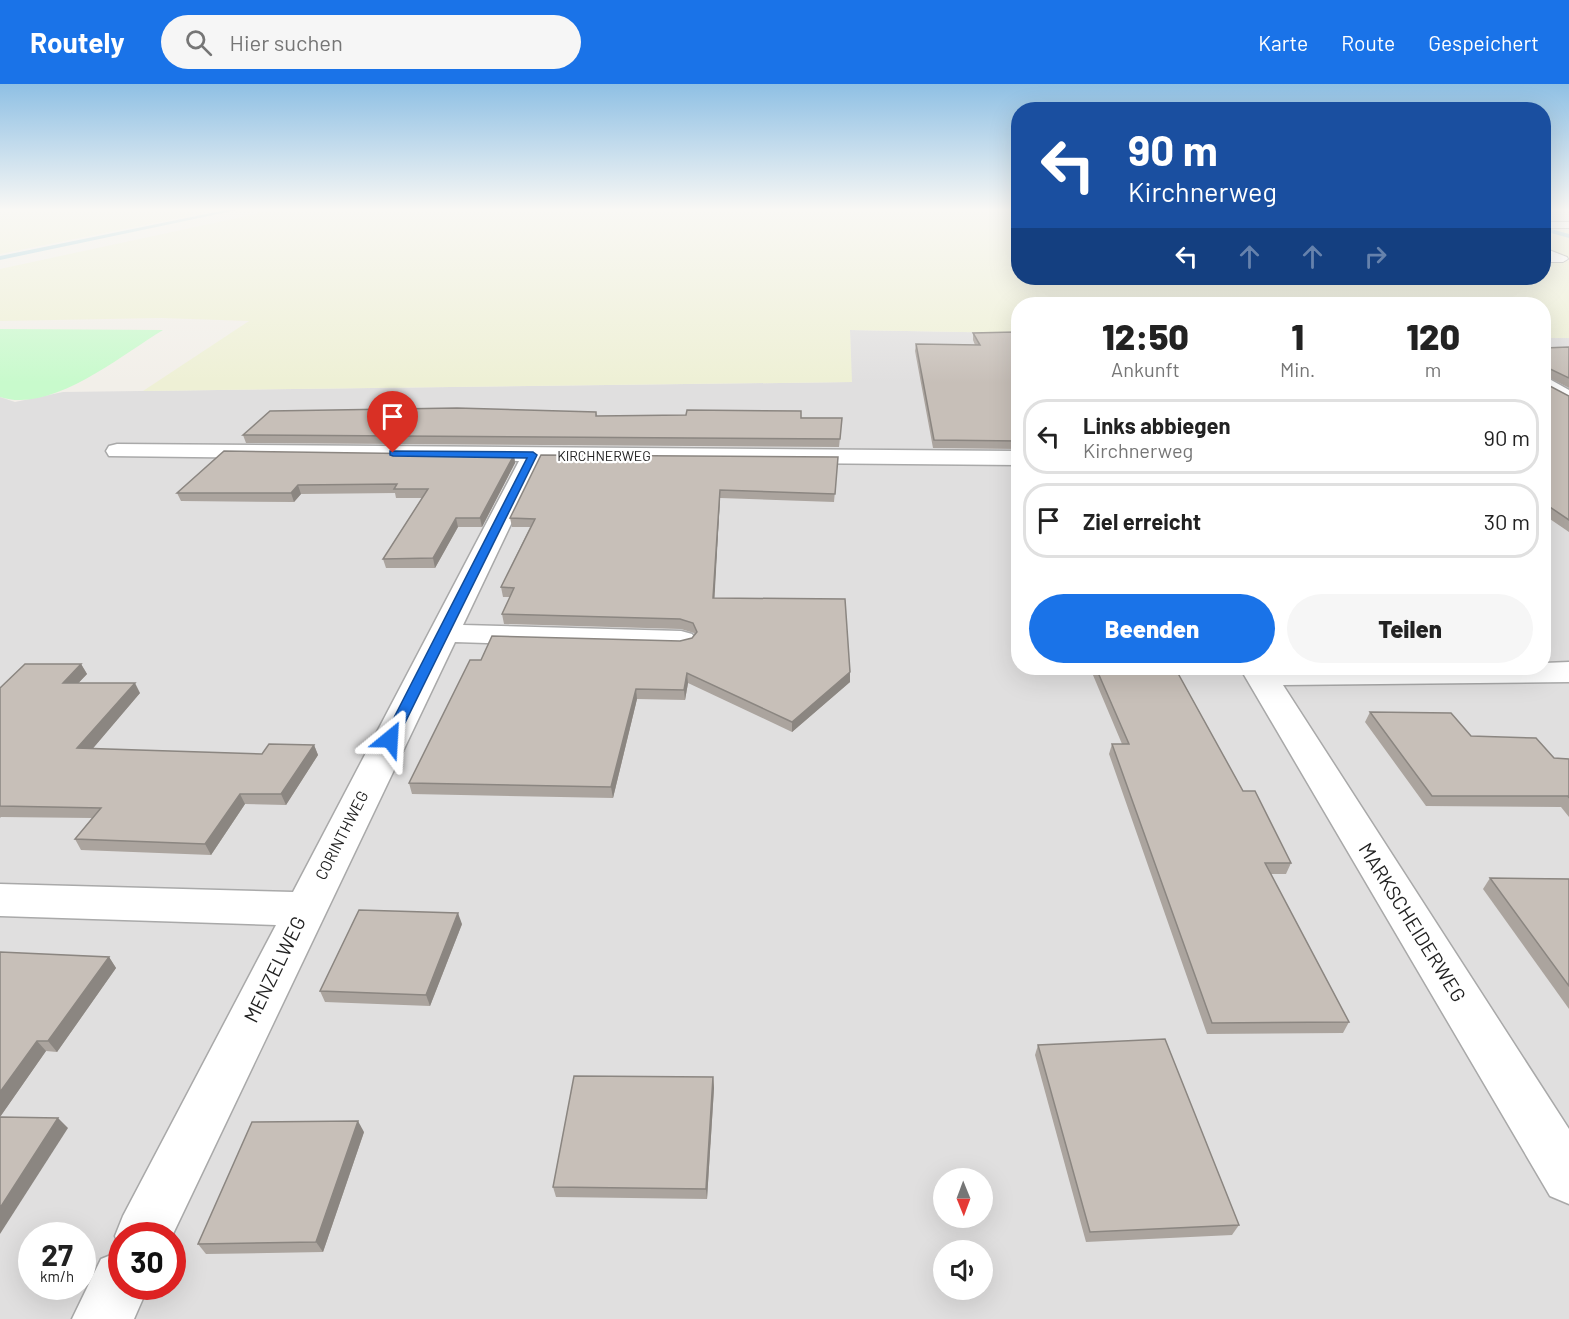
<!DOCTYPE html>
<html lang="de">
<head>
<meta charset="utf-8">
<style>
	body { margin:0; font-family:Barlow,sans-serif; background:#f6f6f6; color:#222; height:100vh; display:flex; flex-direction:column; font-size:22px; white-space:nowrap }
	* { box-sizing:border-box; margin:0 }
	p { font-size:20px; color:#767676 }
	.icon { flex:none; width:33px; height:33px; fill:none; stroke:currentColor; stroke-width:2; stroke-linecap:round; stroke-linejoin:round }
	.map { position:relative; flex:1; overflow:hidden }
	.drawer { position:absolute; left:1011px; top:213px; width:540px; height:378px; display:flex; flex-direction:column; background:#fff; border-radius:24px; box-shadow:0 6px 24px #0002 }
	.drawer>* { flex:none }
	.top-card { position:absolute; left:1011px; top:18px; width:540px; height:183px; border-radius:24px; box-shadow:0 6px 24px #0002; background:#1a4fa0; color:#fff; overflow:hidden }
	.needle { width:39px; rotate:179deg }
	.fabs { position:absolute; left:933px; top:1084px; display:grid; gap:12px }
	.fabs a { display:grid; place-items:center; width:60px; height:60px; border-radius:50%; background:#fff; box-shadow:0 6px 24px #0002; font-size:30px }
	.speed { position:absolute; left:18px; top:1138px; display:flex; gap:12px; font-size:30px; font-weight:700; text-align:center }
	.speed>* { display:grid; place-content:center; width:78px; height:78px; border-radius:50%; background:#fff; box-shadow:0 6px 24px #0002; line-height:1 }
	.speed small { font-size:15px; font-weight:400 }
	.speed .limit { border:9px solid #d22; background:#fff; color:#111 }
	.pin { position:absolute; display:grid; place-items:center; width:51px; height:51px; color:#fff; margin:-62px -26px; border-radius:50% 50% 50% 0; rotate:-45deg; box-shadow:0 0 6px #0007 }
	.pin .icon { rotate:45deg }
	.me { position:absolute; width:66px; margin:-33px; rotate:27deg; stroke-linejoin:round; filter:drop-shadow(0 0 4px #0008) }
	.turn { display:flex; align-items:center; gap:21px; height:126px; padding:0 18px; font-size:27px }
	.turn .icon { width:78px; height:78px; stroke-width:2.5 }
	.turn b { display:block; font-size:42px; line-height:51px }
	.lanes { display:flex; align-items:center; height:57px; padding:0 18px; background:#0003; justify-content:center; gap:30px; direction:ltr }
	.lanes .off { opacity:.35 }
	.eta { display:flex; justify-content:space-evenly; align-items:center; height:102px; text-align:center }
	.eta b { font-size:36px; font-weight:800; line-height:42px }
	.primary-button { display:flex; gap:12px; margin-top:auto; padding:12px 18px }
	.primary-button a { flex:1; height:69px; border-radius:36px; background:#1a73e8; color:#fff; font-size:24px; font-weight:800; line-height:69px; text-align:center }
	.primary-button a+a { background:#f6f6f6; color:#222 }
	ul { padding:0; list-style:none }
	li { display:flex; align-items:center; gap:18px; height:75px; margin:0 12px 9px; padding:0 6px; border:3px solid #e0e0e0; border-radius:24px }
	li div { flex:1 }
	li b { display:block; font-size:22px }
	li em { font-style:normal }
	header { display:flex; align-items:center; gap:36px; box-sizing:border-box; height:84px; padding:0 30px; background:#1a73e8; color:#fff }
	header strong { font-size:28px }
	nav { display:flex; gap:33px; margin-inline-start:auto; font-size:21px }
	.search { width:420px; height:54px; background:#f6f6f6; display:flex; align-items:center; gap:15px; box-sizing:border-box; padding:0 21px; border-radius:33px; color:#767676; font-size:22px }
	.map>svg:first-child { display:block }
	.residential { fill:#e0dfdf; fill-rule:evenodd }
	.farmland { fill:#eef0d5 }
	.park { fill:#c8facc }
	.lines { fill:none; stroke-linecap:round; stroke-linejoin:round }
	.stream { fill:#aad3df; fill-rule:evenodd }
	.service-casing { stroke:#a9a9a9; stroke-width:2 }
	.minor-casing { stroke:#a9a9a9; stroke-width:3 }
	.service { fill:#fff; fill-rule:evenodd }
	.minor { fill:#fff; fill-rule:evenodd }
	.wall { fill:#aba49e }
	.shaded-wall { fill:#8b8681 }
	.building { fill:#c7bfb8; stroke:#8b8681; stroke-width:1.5 }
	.route { fill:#1a73e8; stroke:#114b97; stroke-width:1.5 }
	.labels { text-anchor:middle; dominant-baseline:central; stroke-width:4.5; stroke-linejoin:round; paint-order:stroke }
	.far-street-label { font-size:14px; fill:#222; stroke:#fff }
	.street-label { font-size:16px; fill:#222; stroke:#fff }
	.near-street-label { font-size:20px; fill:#222; stroke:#fff }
</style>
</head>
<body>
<header>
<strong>Routely</strong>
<div class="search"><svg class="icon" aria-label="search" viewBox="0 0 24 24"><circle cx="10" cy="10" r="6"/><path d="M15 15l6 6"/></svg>Hier suchen</div>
<nav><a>Karte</a><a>Route</a><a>Gespeichert</a></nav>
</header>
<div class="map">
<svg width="1569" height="1235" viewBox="0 0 1569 1235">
	<rect width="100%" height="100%" fill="#f2efe9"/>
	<path class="residential" d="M 850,246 L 1018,249 L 1018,584 L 1544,584 L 1544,254 L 1569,254 L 1569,1235 L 0,1235 L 0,313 L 15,318 L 63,308 L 851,298 ZM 944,1095 L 982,1095 L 982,1134 L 944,1134 ZM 32,1152 L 82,1152 L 82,1203 L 32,1203 ZM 122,1152 L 172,1152 L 172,1203 L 122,1203 ZM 944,1167 L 982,1167 L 982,1206 L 944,1206 Z"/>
	<g class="farmland">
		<path d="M 0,126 L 219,126 L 0,170 Z"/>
		<path d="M 274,126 L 1018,126 L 1018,194 L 1544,194 L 1544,178 L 1569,177 L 1569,254 L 1544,254 L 1544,220 L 1018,220 L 1018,249 L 850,246 L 852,298 L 143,307 L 249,237 L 161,234 L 0,237 L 0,185 Z"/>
		<path d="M 1544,146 L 1569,146 L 1569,174 L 1544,164 Z"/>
	</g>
	<path class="park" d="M 0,245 L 163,246 C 120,272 51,330 0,313 Z"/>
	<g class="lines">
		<g class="stream">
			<path d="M 226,126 L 237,126 L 0,176 L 0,172 Z"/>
			<path d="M 1544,143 L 1569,150 L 1569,154 L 1544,147 Z"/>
		</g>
		<defs>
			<g id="service">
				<rect x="1544" y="138" width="25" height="6"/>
				<path d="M 1544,164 L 1567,173 L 1568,175 L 1563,178 L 1544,178 L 1544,172 L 1546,172 L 1544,171 Z"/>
			</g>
			<g id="minor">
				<path d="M 1544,292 L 1569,306 L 1569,321 L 1544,306 Z"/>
				<path d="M 117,360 L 1018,367 L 1018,381 L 541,377 L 463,541 L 681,547 L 692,550 L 696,556 L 692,562 L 681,565 L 455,558 L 172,1152 L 122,1152 L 122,1203 L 148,1203 L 134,1235 L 72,1235 L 101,1175 L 121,1167 L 115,1152 L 123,1132 L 276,841 L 0,832 L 0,800 L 293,808 L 519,377 L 109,372 L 106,367 L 109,362 Z"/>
				<path d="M 1569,578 L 1569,598 L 1283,601 L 1569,1045 L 1569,1120 L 1550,1112 L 1240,584 L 1544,584 L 1544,579 Z"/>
			</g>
		</defs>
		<use href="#service" class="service-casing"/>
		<use href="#minor" class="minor-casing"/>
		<use href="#service" class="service"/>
		<use href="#minor" class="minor"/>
	</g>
	<g class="wall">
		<path d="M 973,249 L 1018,254 L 1018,365 L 933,364 L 915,267 L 916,260 L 975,261 L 973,256 Z"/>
		<path d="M 1569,263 L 1569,304 L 1546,292 L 1546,300 L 1569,312 L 1569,448 L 1544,431 L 1544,264 Z"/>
		<path d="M 596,328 L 597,332 L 842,334 L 839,363 L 246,359 L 243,351 Z"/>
		<path d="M 514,371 L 515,379 L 482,443 L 458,443 L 435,484 L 386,484 L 383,475 L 422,414 L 396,414 L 395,409 L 301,410 L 294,418 L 181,417 L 177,409 Z"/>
		<path d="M 838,373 L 834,418 L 720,414 L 714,514 L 850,598 L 792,648 L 688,599 L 685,616 L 637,615 L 613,714 L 412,710 L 409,699 L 481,576 L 680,557 L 692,554 L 695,551 L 694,549 L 681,545 L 504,540 L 502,530 L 510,513 L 503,513 L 501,503 L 530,443 L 512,443 L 510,434 Z"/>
		<path d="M 1018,374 L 1018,406 L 1011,383 L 1012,375 Z"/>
		<path d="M 81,580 L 87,590 L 78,599 L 140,609 L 92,665 L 262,670 L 314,661 L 318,671 L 286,721 L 245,720 L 211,771 L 81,766 L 75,755 L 92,734 L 1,733 L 0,734 L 0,604 Z"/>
		<path d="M 1090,584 L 1175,584 L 1243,707 L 1291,779 L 1286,790 L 1270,790 L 1349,938 L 1343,949 L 1207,950 L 1109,670 L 1112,660 L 1122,660 Z"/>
		<path d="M 1370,628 L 1471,652 L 1554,674 L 1569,675 L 1569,733 L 1561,723 L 1426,722 L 1365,638 Z"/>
		<path d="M 1490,794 L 1569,795 L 1569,925 L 1483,805 Z"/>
		<path d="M 462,840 L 430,922 L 325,918 L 320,907 Z"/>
		<path d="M 0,868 L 109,873 L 116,884 L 57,968 L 46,967 L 0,1033 Z"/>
		<path d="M 1038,961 L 1239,1141 L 1232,1151 L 1086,1158 L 1035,971 Z"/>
		<path d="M 713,993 L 714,1004 L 707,1115 L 556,1113 L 553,1103 Z"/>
		<path d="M 364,1048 L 323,1168 L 206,1170 L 198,1160 Z"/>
	</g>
	<g class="shaded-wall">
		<path d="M 514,371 L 515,379 L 482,443 L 480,434 Z"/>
		<path d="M 298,401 L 301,410 L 294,418 L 291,409 Z"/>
		<path d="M 720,406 L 720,414 L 714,523 L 713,514 Z"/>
		<path d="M 456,434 L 458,443 L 435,484 L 433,474 Z"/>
		<path d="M 81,580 L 87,590 L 69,609 L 63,599 Z"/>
		<path d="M 850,588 L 850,598 L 792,648 L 792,638 Z"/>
		<path d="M 687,589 L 688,599 L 685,616 L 684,606 Z"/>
		<path d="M 135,599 L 140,609 L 84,675 L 77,664 Z"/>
		<path d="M 636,605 L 637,615 L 613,714 L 611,703 Z"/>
		<path d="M 314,661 L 318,671 L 286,721 L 281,710 Z"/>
		<path d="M 240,710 L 245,720 L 211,771 L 205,760 Z"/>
		<path d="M 458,829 L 462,840 L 430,922 L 426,911 Z"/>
		<path d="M 109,873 L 116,884 L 57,968 L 48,957 Z"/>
		<path d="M 37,957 L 46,967 L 0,1033 L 0,1008 Z"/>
		<path d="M 713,993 L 714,1004 L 707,1115 L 706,1105 Z"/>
		<path d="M 58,1034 L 68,1044 L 0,1150 L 0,1124 Z"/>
		<path d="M 358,1037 L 364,1048 L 323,1168 L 316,1158 Z"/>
	</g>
	<g class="building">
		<path d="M 1015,248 L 1018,254 L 1018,357 L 934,356 L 916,260 L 980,261 L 973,249 Z"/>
		<path d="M 1569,263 L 1569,294 L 1546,283 L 1546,300 L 1569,312 L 1569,436 L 1544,419 L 1544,264 Z"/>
		<path d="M 457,324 L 596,328 L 596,332 L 686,331 L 687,326 L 801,327 L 801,334 L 842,334 L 840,355 L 243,351 L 270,327 Z"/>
		<path d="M 224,367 L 514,371 L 480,434 L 456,434 L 433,474 L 383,475 L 428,405 L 394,405 L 397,400 L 298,401 L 291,409 L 177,409 Z"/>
		<path d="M 541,371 L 838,373 L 835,410 L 720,406 L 713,514 L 845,515 L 850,588 L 792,638 L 687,589 L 684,606 L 636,605 L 611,703 L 409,699 L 470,576 L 481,576 L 492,552 L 680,557 L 692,554 L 697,548 L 693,539 L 680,535 L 502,530 L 514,504 L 501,503 L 535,435 L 510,434 Z"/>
		<path d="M 1018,374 L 1018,393 L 1012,375 Z"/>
		<path d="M 25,580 L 81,580 L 63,599 L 135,599 L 77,664 L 262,670 L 269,660 L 314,661 L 281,710 L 240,710 L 205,760 L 75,755 L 101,724 L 0,722 L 0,604 Z"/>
		<path d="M 1096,584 L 1175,584 L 1243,707 L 1255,707 L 1291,779 L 1265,779 L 1349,938 L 1212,939 L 1112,660 L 1129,660 Z"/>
		<path d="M 1370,628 L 1451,629 L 1471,652 L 1536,654 L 1554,674 L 1569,675 L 1569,714 L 1568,712 L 1432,712 Z"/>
		<path d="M 1490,794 L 1569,795 L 1569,902 Z"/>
		<path d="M 359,826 L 458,829 L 426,911 L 320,907 Z"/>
		<path d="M 0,868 L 109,873 L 48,957 L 37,957 L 0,1008 Z"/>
		<path d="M 1165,955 L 1239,1141 L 1090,1148 L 1038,961 Z"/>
		<path d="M 574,992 L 713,993 L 706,1105 L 553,1103 Z"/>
		<path d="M 0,1033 L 58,1034 L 0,1124 Z"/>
		<path d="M 358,1037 L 316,1158 L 198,1160 L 252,1038 Z"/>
	</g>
	<linearGradient id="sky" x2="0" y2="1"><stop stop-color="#8fc0e4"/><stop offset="0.42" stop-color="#f9f8f5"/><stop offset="1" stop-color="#f9f8f5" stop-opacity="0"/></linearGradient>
	<rect width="1569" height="299" fill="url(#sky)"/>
	<path class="route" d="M 390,367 L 533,368 L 537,371 L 397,655 L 390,660 L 383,655 L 527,374 L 393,372 L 390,371 Z"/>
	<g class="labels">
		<g class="far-street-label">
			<text x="604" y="371">KIRCHNERWEG</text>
		</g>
		<g class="street-label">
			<text transform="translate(341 751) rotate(-63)">CORINTHWEG</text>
		</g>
		<g class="near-street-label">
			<text transform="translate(1413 838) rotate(58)">MARKSCHEIDERWEG</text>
			<text transform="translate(274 885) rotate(-64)">MENZELWEG</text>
		</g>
	</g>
</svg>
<div class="fabs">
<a><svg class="needle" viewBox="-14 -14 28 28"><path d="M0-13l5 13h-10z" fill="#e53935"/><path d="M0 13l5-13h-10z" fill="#767676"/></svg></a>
<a><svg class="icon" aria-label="sound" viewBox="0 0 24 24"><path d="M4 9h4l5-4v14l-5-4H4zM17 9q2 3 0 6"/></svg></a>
</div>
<div class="speed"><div>27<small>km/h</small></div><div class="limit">30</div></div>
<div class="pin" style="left:393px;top:369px;background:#d93025"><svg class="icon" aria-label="arrive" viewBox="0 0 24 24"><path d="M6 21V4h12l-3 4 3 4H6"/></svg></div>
<svg class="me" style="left:390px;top:655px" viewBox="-20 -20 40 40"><path d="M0-17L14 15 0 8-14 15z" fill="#1a73e8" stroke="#fff" stroke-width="4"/></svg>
<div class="top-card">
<div class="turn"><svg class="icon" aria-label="left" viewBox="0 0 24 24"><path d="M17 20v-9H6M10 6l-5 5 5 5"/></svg><div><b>90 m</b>Kirchnerweg</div></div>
<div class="lanes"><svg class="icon" aria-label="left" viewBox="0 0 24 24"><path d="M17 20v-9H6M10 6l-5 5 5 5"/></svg><svg class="icon off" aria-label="ahead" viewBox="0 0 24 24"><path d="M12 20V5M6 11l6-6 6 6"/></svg><svg class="icon off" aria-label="ahead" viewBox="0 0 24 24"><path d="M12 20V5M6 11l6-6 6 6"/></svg><svg class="icon off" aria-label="right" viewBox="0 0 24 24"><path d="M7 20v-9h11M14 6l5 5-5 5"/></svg></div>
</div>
<section class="drawer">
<div class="eta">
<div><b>12:50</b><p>Ankunft</p></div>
<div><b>1</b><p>Min.</p></div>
<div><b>120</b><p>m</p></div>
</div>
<ul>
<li><svg class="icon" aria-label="left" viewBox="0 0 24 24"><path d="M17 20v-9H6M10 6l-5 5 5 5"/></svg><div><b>Links abbiegen</b><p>Kirchnerweg</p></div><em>90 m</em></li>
<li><svg class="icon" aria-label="arrive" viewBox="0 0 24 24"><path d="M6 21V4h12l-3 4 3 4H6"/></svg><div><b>Ziel erreicht</b></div><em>30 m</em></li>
</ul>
<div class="primary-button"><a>Beenden</a><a>Teilen</a></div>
</section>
</div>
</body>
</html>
